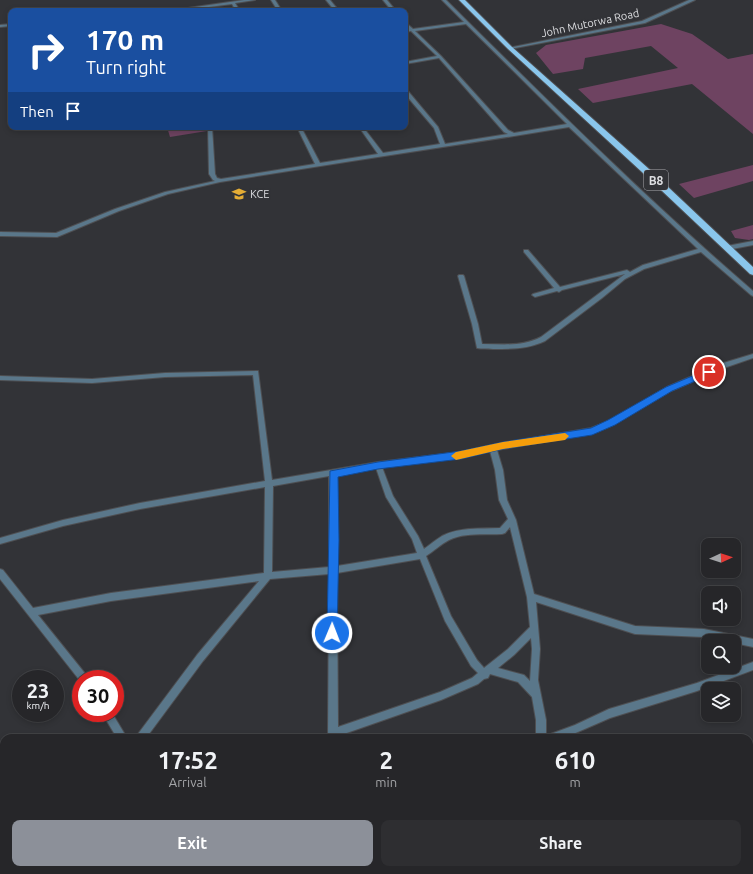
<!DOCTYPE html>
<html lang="en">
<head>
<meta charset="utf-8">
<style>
	body { margin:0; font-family:Ubuntu,sans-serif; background:#2e2e31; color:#f1f3f6; height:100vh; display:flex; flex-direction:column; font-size:15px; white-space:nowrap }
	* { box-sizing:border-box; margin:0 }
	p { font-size:13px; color:#a4a5a8 }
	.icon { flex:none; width:22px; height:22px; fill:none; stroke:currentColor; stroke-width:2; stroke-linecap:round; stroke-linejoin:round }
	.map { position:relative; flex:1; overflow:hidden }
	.side { position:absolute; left:0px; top:734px; width:753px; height:140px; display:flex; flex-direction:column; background:#262629; border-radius:12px 12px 0 0; box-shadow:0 2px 6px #0003,0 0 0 1px #424346 }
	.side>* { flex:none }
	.banner { position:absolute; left:8px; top:8px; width:400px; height:122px; border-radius:8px; box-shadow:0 2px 6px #0003,0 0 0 1px #424346; background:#1a4fa0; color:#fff; overflow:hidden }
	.needle { width:26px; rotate:87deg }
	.fabs { position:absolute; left:701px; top:538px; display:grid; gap:8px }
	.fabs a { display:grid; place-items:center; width:40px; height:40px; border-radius:8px; background:#262629; box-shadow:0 2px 6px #0003,0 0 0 1px #424346; font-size:20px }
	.speed { position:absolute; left:12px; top:670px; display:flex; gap:8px; font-size:20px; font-weight:700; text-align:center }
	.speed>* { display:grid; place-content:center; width:52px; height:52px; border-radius:50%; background:#262629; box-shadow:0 2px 6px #0003,0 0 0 1px #424346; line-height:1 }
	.speed small { font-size:10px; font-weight:400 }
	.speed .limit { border:6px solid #d22; background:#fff; color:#111 }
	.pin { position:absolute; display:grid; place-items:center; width:34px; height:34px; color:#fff; margin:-17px; border:2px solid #fff; border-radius:50%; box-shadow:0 1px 4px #0007 }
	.me { position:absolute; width:44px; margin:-22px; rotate:1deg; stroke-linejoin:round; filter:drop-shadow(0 0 3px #0008) }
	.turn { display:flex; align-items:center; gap:14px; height:84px; padding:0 12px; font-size:18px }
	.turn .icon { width:52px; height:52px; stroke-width:2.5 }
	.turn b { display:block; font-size:28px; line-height:34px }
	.then { display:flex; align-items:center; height:38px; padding:0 12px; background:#0003; gap:8px; font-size:15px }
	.eta { display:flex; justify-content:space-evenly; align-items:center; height:68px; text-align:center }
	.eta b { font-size:24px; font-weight:700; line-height:28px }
	.action { display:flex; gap:8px; margin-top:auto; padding:8px 12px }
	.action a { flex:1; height:46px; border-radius:8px; background:#8c9099; color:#fff; font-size:16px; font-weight:700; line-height:46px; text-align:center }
	.action a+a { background:#2e2e31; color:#f1f3f6 }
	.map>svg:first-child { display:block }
	.green { fill:#6e4361 }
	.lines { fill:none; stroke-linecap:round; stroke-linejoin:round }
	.minor-casing { stroke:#4e4f52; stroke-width:2 }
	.tertiary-casing { stroke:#4e4f52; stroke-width:2 }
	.trunk-casing { stroke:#4e4f52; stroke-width:2 }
	.minor { fill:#5a778a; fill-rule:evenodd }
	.tertiary { fill:#5a778a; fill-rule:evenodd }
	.trunk { fill:#8ac6ec; fill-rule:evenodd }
	.route { fill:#1a73e8; stroke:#114b97 }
	.slow { fill:#f59e0b }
	.labels { text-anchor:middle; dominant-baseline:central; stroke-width:4; stroke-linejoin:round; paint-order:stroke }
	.far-street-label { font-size:11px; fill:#dedfe2; stroke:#323337 }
	.far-poi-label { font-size:11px; fill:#dedfe2; stroke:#323337; text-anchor:start }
	.shield { fill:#323337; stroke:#aaabaf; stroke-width:1 }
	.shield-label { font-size:12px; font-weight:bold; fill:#dedfe2 }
</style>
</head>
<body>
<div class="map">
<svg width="753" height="874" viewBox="0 0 753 874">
	<rect width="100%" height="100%" fill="#323337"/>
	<g class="green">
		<path d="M 661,24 L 692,34 L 728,59 L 753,54 L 753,134 L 692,84 L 593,103 L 578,89 L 678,68 L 651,46 L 585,58 L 583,69 L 553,74 L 536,53 L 546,45 Z"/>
		<path d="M 167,127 L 205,127 L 207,131 L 170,137 Z"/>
		<path d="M 753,165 L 753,181 L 694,198 L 679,184 Z"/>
		<path d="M 753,225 L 753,239 L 749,240 L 735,238 L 731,231 Z"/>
	</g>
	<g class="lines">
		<defs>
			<g id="minor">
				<path d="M 244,0 L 255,0 L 235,3 L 240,11 L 236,11 L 232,4 L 178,11 L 167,11 Z"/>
				<path d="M 271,0 L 275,0 L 282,11 L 278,11 Z"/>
				<path d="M 326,0 L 330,0 L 339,11 L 335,11 Z"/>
				<path d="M 383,0 L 387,0 L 396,11 L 392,11 Z"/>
				<path d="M 442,0 L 446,0 C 546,99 646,199 753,291 L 753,296 L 751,295 L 701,252 L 644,269 L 625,279 L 602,298 L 545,341 C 528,349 511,349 493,349 C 487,348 482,349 477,348 L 472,324 L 458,276 L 459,275 L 463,275 L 464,276 L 478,324 L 482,344 C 502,344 522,347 541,337 L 625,274 L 562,290 L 559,292 L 557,291 L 535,297 L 532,295 L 533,294 L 554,288 L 524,252 L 524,250 L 528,250 L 560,287 L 627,270 L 630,272 L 643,265 L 698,249 L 569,127 L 514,136 L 352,161 L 220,182 L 168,194 L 119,211 L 57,237 L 0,236 L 0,232 L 56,233 L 115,209 L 165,192 L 215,181 L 213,180 L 209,174 L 208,127 L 212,127 L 215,174 L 217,178 L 221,179 L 315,164 L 297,127 L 301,127 L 320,163 L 378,154 L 359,127 L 363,127 L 383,153 L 440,144 L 434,128 L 405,94 L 405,90 L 407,90 L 438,127 L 445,144 L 508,134 L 504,132 L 439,58 L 405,64 L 405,62 L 437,56 L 411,31 L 405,32 L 405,30 L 409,29 L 405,25 L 405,22 L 413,29 L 464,22 ZM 466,24 L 567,124 L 514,133 L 508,130 L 441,56 L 415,31 Z"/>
				<path d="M 11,24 L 11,26 L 0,27 L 0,25 Z"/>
				<path d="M 753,241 L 753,245 L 727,250 L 724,248 L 727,246 Z"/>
				<path d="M 753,354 L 753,358 L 724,368 L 671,391 L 613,425 L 594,433 L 497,450 L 503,470 L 507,500 L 516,520 L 534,594 L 635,626 L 704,629 L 753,639 L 753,647 L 734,643 L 734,641 L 724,641 L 704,637 L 635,634 L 536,602 L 540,649 L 538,680 L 546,720 L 546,738 L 536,738 L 536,720 L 532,697 L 518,682 L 490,674 L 488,678 L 484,679 L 478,684 L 441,700 L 338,736 L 338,738 L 328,738 L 329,574 L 270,579 L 203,661 L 146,738 L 135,738 L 197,655 L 259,581 L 111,601 L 38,615 L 87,676 L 88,679 L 81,679 L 81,682 L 0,579 L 0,569 L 3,570 L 33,608 L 111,593 L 264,573 L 265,487 L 140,509 L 63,526 L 0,544 L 0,538 L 63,520 L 140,503 L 265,481 L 253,375 L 165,377 L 92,383 L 0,380 L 0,376 L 92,379 L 165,373 L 258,371 L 272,480 L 378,462 L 461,452 L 503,443 L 591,428 L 609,421 L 667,387 L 720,364 ZM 490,451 L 495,470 L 499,500 L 508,519 L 500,528 C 480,529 459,527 442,536 C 435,540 430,545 424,549 L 418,536 L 393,496 L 382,467 L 461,458 ZM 376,468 L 386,497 L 412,539 L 417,553 L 337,566 L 337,475 ZM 329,476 L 329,567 L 272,572 L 273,486 ZM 510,527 L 527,597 L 530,627 L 508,649 L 484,668 L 477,660 L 451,616 L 426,556 C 434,551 441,544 449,540 C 465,532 485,535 502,534 L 505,533 ZM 420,559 L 445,621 L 471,666 L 478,673 L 472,678 L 440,692 L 338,727 L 337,573 ZM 531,638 L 532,649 L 530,681 L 524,675 L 498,668 L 514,655 Z"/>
				<path d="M 753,662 L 753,670 L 697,691 L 610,718 L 564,738 L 546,738 L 548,735 L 575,725 L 609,709 L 697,683 Z"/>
				<path d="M 102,713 L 112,713 L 127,738 L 117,738 Z"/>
				<path d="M 753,799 L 753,809 L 749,811 L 749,801 Z"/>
				<path d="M 0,838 L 4,840 L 4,850 L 0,848 Z"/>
				<path d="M 36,870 L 47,870 L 45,874 L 34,874 Z"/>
				<path d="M 266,870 L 279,870 L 281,874 L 268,874 Z"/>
				<rect x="335" y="870" width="10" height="4"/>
				<path d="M 561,870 L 571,870 L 572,872 L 573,870 L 592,870 L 590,874 L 562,874 Z"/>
			</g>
			<path id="tertiary" d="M 689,0 L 695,0 L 645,23 L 510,49 L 508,48 L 642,21 Z"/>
			<path id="trunk" d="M 459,0 L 465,0 L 512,47 L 649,169 L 753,267 L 753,275 L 750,274 L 643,173 L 508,49 Z"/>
		</defs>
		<use href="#minor" class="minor-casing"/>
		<use href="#tertiary" class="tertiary-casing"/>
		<use href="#trunk" class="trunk-casing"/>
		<use href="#minor" class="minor"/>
		<use href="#tertiary" class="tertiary"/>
		<use href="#trunk" class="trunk"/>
	</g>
	<path class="route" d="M 709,369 L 713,372 L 712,374 L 672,391 L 615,425 L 592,435 L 503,449 L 461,459 L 378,469 L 338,477 L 339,540 L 337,633 L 336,637 L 332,638 L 328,637 L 327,633 L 330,471 L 378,462 L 461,451 L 503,442 L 591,428 L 608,420 L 666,387 Z"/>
	<path class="slow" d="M 565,433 L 569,436 L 565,440 L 503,449 L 456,460 L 451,456 L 456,452 L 503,442 Z"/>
	<defs>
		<symbol id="school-bare" viewBox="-9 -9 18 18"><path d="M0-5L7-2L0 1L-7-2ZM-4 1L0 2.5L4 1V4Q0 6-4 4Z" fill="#e5ad35" stroke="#323337" stroke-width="2.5" paint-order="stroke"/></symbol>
	</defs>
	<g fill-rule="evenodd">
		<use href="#school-bare" x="229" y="184" width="20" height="20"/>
	</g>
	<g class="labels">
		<g class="far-street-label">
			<text transform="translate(590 23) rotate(-12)">John Mutorwa Road</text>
		</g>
		<g class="far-poi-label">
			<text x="250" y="194">KCE</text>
		</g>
		<rect class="shield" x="644" y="170" width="24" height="20" rx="3"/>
		<g class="shield-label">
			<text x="656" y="180">B8</text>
		</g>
	</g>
</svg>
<div class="fabs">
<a><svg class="needle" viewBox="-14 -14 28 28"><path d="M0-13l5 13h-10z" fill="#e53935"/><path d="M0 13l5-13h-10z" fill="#a4a5a8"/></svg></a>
<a><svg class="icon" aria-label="sound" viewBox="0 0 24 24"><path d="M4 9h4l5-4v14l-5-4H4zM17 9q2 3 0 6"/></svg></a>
<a><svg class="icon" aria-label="search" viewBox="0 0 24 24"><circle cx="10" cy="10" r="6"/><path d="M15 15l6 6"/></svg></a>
<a><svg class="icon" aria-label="layers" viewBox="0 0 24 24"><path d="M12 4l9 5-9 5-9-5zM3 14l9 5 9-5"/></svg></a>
</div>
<div class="speed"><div>23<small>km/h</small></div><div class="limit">30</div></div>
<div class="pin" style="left:709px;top:372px;background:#d93025"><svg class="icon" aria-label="arrive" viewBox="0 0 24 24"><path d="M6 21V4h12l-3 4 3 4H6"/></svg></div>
<svg class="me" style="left:332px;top:633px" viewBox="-20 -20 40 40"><circle r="17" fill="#1a73e8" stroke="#fff" stroke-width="3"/><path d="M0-11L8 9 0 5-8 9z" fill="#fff"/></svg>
<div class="banner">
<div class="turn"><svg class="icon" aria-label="right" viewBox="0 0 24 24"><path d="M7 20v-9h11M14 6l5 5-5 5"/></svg><div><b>170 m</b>Turn right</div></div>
<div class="then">Then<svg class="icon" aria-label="arrive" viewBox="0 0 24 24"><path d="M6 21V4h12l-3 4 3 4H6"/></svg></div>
</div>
<section class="side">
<div class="eta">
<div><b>17:52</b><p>Arrival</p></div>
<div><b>2</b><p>min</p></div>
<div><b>610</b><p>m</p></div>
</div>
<div class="action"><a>Exit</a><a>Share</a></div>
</section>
</div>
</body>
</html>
